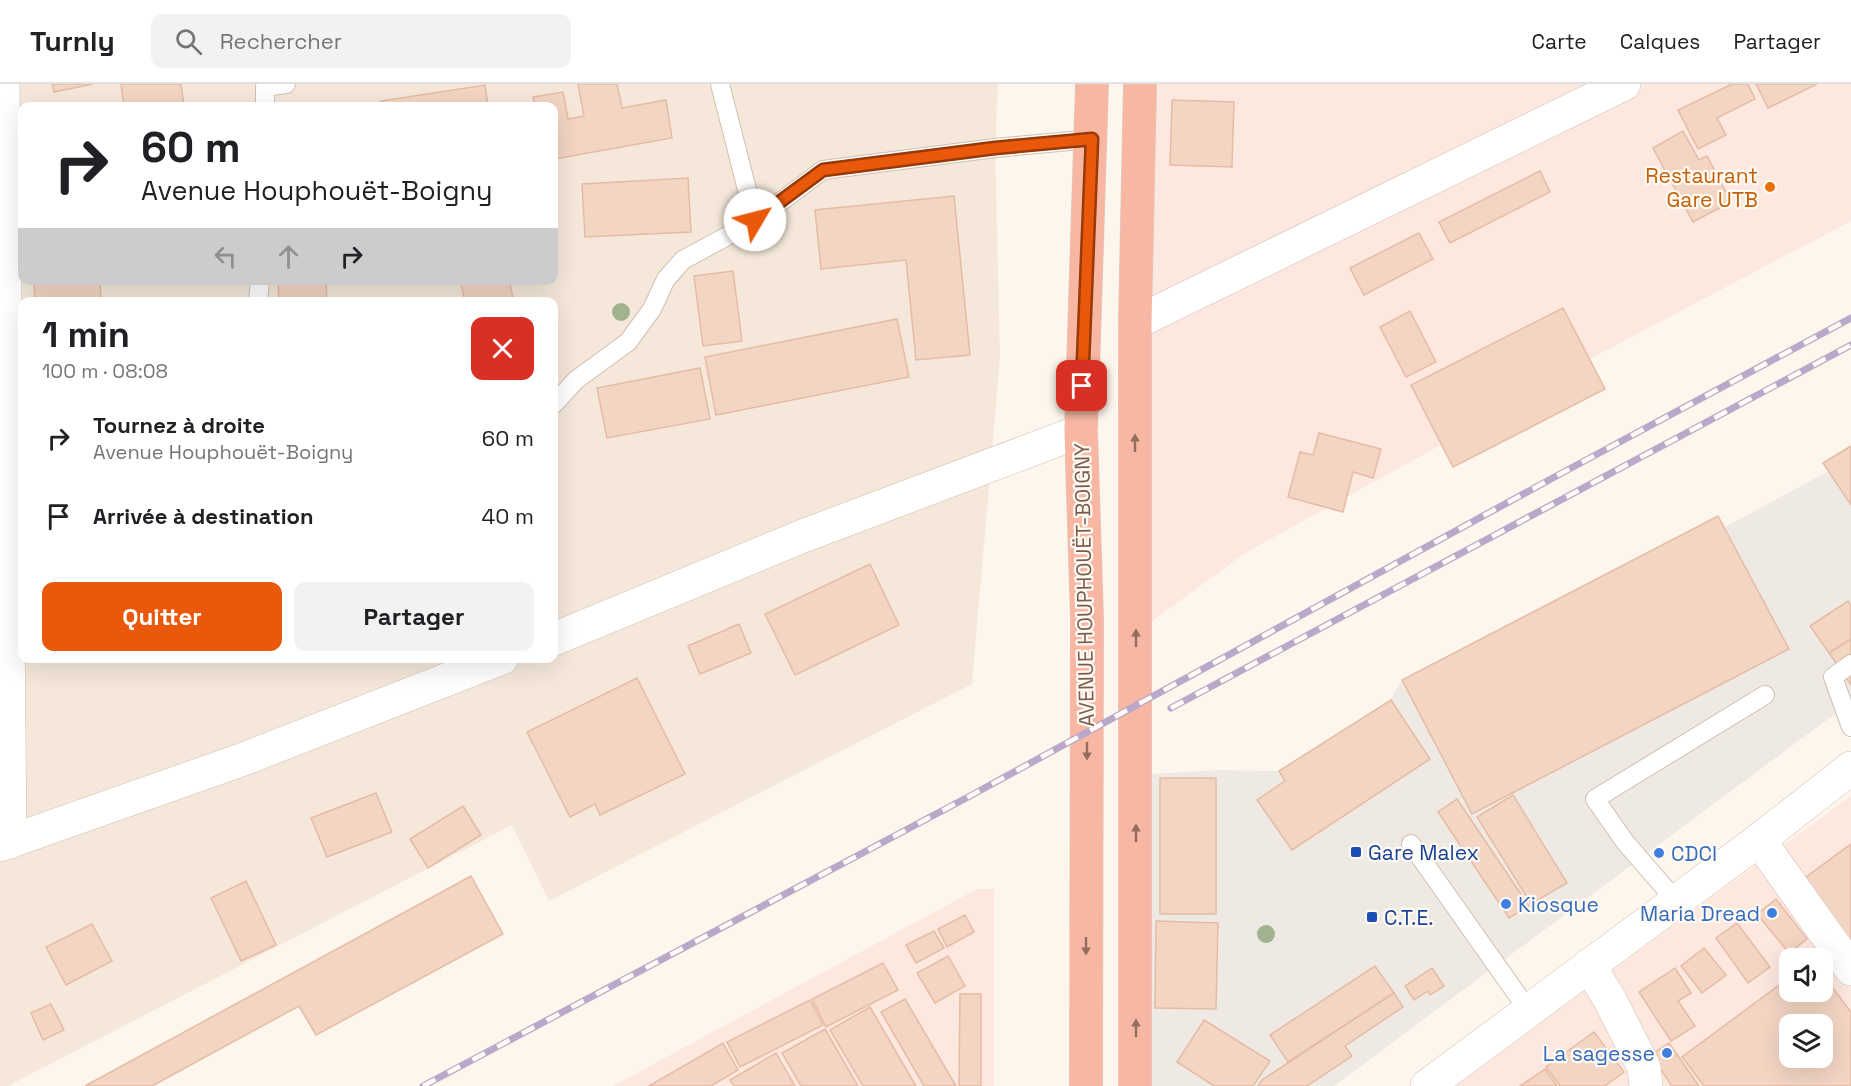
<!DOCTYPE html>
<html lang="fr">
<head>
<meta charset="utf-8">
<style>
	body { margin:0; font-family:"Space Grotesk",sans-serif; background:#f2f2f2; color:#202124; height:100vh; display:flex; flex-direction:column; font-size:22px; white-space:nowrap }
	* { box-sizing:border-box; margin:0 }
	p { font-size:20px; color:#757577 }
	.icon { flex:none; width:33px; height:33px; fill:none; stroke:currentColor; stroke-width:2; stroke-linecap:round; stroke-linejoin:round }
	.map { position:relative; flex:1; overflow:hidden }
	.sheet { position:absolute; left:18px; top:213px; width:540px; height:366px; display:flex; flex-direction:column; background:#fff; border-radius:12px; box-shadow:0 6px 24px #0002 }
	.sheet>* { flex:none }
	.hud { position:absolute; left:18px; top:18px; width:540px; height:183px; border-radius:12px; box-shadow:0 6px 24px #0002; background:#fff; color:#202124; overflow:hidden }
	.fabs { position:absolute; left:1779px; top:864px; display:grid; gap:12px }
	.fabs a { display:grid; place-items:center; width:54px; height:54px; border-radius:12px; background:#fff; box-shadow:0 6px 24px #0002; font-size:30px }
	.pin { position:absolute; display:grid; place-items:center; width:51px; height:51px; color:#fff; margin:-26px; border-radius:12px; box-shadow:0 3px 9px #0006 }
	.me { position:absolute; width:66px; margin:-33px; rotate:53deg; stroke-linejoin:round; filter:drop-shadow(0 0 4px #0008) }
	.turn { display:flex; align-items:center; gap:21px; height:126px; padding:0 24px; font-size:27px }
	.turn .icon { width:78px; height:78px; stroke-width:2.5 }
	.turn b { display:block; font-size:42px; line-height:51px }
	.lanes { display:flex; align-items:center; height:57px; padding:0 24px; background:#0003; justify-content:center; gap:30px; direction:ltr }
	.lanes .off { opacity:.35 }
	.round { display:grid; place-items:center; flex:none; width:63px; height:63px; border-radius:12px; background:#f2f2f2 }
	.summary { display:flex; align-items:center; justify-content:space-between; height:102px; padding:0 24px }
	h1 { font-size:36px; font-weight:700; line-height:45px }
	.button { display:flex; gap:12px; margin-top:auto; padding:12px 24px }
	.button a { flex:1; height:69px; border-radius:12px; background:#ea580c; color:#fff; font-size:24px; font-weight:700; line-height:69px; text-align:center }
	.button a+a { background:#f2f2f2; color:#202124 }
	ul { padding:0; list-style:none }
	li { display:flex; align-items:center; gap:18px; height:78px; padding:0 24px }
	li div { flex:1 }
	li b { display:block; font-size:22px }
	li em { font-style:normal }
	header { display:flex; align-items:center; gap:36px; box-sizing:border-box; height:84px; padding:0 30px; background:#fff; border-bottom:2px solid #e0e0e0 }
	header strong { font-size:28px }
	nav { display:flex; gap:33px; margin-inline-start:auto; font-size:21px }
	.search { width:420px; height:54px; background:#f2f2f2; display:flex; align-items:center; gap:15px; box-sizing:border-box; padding:0 21px; border-radius:12px; color:#757577; font-size:22px }
	.map>svg:first-child { display:block }
	.residential { fill:#f5e8da; fill-rule:evenodd }
	.commercial { fill:#fde8e0; fill-rule:evenodd }
	.industrial { fill:#efe9e4 }
	.building { fill:#f3d5c3; stroke:#e6bba3; stroke-width:1.5; fill-rule:evenodd }
	.lines { fill:none; stroke-linecap:round; stroke-linejoin:round }
	.lane-casing { stroke:#d1beb0; stroke-width:20 }
	.street-casing { stroke:#d1beb0; stroke-width:34 }
	.secondary-casing { stroke:#d6c0b0; stroke-width:34 }
	.highway-casing { stroke:#dad1cd; stroke-width:34 }
	.lane { stroke:#fff; stroke-width:18 }
	.street { stroke:#fff; stroke-width:33 }
	.secondary { stroke:#fff; stroke-width:33 }
	.highway { stroke:#f7b7a3; stroke-width:33 }
	.rail-casing { stroke:#b9a8c9; stroke-width:7 }
	.rail { stroke:#fffaf3; stroke-width:4.5; stroke-dasharray:14; stroke-linecap:butt }
	.tree { fill:#a0b28e }
	.oneway { fill:#936e5e }
	.route-casing { stroke:#983908; stroke-width:15 }
	.route { stroke:#ea580c; stroke-width:10 }
	.food-dot { fill:#e8710a; stroke:#fffaf3; stroke-width:2 }
	.transit-dot { fill:#1a4fb4; stroke:#fffaf3; stroke-width:2 }
	.shop-dot { fill:#3f7fe0; stroke:#fffaf3; stroke-width:2 }
	.labels { text-anchor:middle; dominant-baseline:central; stroke-width:4.5; stroke-linejoin:round; paint-order:stroke }
	.food-label { font-size:21px; fill:#c56008; stroke:#fffaf3; text-anchor:end }
	.street-label { font-size:21px; fill:#7a5c4d; stroke:#fffaf3 }
	.transit-label { font-size:21px; fill:#164399; stroke:#fffaf3; text-anchor:start }
	.shop-label { font-size:21px; fill:#366cbe; stroke:#fffaf3; text-anchor:start }
</style>
</head>
<body>
<header>
<strong>Turnly</strong>
<div class="search"><svg class="icon" aria-label="search" viewBox="0 0 24 24"><circle cx="10" cy="10" r="6"/><path d="M15 15l6 6"/></svg>Rechercher</div>
<nav><a>Carte</a><a>Calques</a><a>Partager</a></nav>
</header>
<div class="map">
<svg width="1851" height="1002" viewBox="0 0 1851 1002">
	<rect width="100%" height="100%" fill="#fdf6ec"/>
	<path class="residential" d="M 0,0 L 998,0 L 995,64 L 1000,274 L 972,600 L 549,817 L 512,741 L 33,989 L 8,1002 L 0,1002 ZM 22,22 L 554,22 L 554,196 L 22,196 ZM 22,218 L 554,218 L 554,574 L 22,574 Z"/>
	<g class="commercial">
		<path d="M 1153,0 L 1851,0 L 1851,137 L 1590,275 L 1605,305 L 1453,383 L 1441,361 L 1245,469 L 1135,550 Z"/>
		<path d="M 1851,712 L 1851,1002 L 1454,1002 ZM 1790,874 L 1822,874 L 1822,908 L 1790,908 ZM 1790,940 L 1822,940 L 1822,974 L 1790,974 Z"/>
		<path d="M 977,805 L 994,805 L 994,1002 L 613,1002 Z"/>
	</g>
	<path class="industrial" d="M 1851,375 L 1851,618 L 1334,1002 L 1145,1002 L 1134,691 L 1220,686 L 1279,687 L 1390,616 L 1402,596 L 1718,432 L 1725,443 Z"/>
	<g class="building">
		<path d="M 52,0 L 93,0 L 54,8 Z"/>
		<path d="M 121,0 L 181,0 L 184,22 L 124,22 Z"/>
		<path d="M 578,0 L 617,0 L 622,24 L 666,16 L 672,54 L 554,75 L 554,22 L 535,22 L 533,13 L 563,8 L 568,35 L 584,32 Z"/>
		<path d="M 1732,0 L 1748,0 L 1755,15 L 1717,34 L 1726,51 L 1698,65 L 1678,26 Z"/>
		<path d="M 1756,0 L 1817,0 L 1768,24 Z"/>
		<path d="M 485,1 L 488,22 L 382,22 L 381,17 Z"/>
		<path d="M 1172,16 L 1234,18 L 1232,83 L 1170,81 Z"/>
		<path d="M 1683,47 L 1699,76 L 1707,72 L 1731,118 L 1693,138 L 1653,64 Z"/>
		<path d="M 1540,87 L 1550,108 L 1450,159 L 1439,138 Z"/>
		<path d="M 688,94 L 691,148 L 585,153 L 582,100 Z"/>
		<path d="M 954,112 L 970,271 L 916,276 L 906,176 L 821,185 L 815,126 Z"/>
		<path d="M 1419,149 L 1433,175 L 1364,211 L 1350,184 Z"/>
		<path d="M 733,187 L 742,257 L 703,262 L 694,192 Z"/>
		<path d="M 34,196 L 100,196 L 101,218 L 35,218 Z"/>
		<path d="M 278,196 L 326,196 L 327,218 L 279,218 Z"/>
		<path d="M 460,196 L 509,196 L 514,218 L 465,218 Z"/>
		<path d="M 1563,224 L 1605,305 L 1453,383 L 1411,301 Z"/>
		<path d="M 1410,227 L 1436,278 L 1406,293 L 1380,243 Z"/>
		<path d="M 897,235 L 909,293 L 716,331 L 705,273 Z"/>
		<path d="M 700,284 L 710,335 L 607,354 L 597,304 Z"/>
		<path d="M 1319,349 L 1381,365 L 1373,394 L 1353,388 L 1343,428 L 1288,413 L 1300,368 L 1313,371 Z"/>
		<path d="M 1851,362 L 1851,421 L 1823,379 Z"/>
		<path d="M 1718,432 L 1789,565 L 1472,730 L 1402,596 Z"/>
		<path d="M 870,480 L 899,541 L 795,591 L 765,530 Z"/>
		<path d="M 1848,517 L 1851,522 L 1851,555 L 1829,569 L 1810,542 Z"/>
		<path d="M 739,540 L 751,569 L 700,590 L 688,562 Z"/>
		<path d="M 1851,555 L 1851,601 L 1829,569 Z"/>
		<path d="M 637,594 L 685,690 L 600,731 L 595,720 L 570,733 L 527,648 Z"/>
		<path d="M 1391,616 L 1430,675 L 1292,766 L 1257,716 L 1285,697 L 1279,687 Z"/>
		<rect x="1160" y="694" width="56" height="136"/>
		<path d="M 376,709 L 392,748 L 327,773 L 311,734 Z"/>
		<path d="M 1513,711 L 1567,799 L 1531,820 L 1477,733 Z"/>
		<path d="M 1457,715 L 1529,822 L 1509,834 L 1438,728 Z"/>
		<path d="M 463,722 L 481,751 L 428,784 L 410,755 Z"/>
		<path d="M 1851,760 L 1851,862 L 1802,796 Z"/>
		<path d="M 471,792 L 503,850 L 316,951 L 299,922 L 152,1002 L 85,1002 Z"/>
		<path d="M 246,797 L 276,861 L 241,877 L 211,814 Z"/>
		<path d="M 1776,815 L 1807,855 L 1789,869 L 1757,830 Z"/>
		<path d="M 965,831 L 974,848 L 947,863 L 938,845 Z"/>
		<path d="M 1156,837 L 1218,839 L 1216,925 L 1155,924 Z"/>
		<path d="M 1737,839 L 1770,883 L 1748,899 L 1716,854 Z"/>
		<path d="M 92,840 L 112,877 L 66,901 L 46,863 Z"/>
		<path d="M 934,847 L 944,864 L 916,879 L 906,861 Z"/>
		<path d="M 1704,864 L 1726,891 L 1702,909 L 1681,882 Z"/>
		<path d="M 948,872 L 965,902 L 935,919 L 917,889 Z"/>
		<path d="M 883,879 L 898,906 L 826,943 L 812,915 Z"/>
		<path d="M 1375,882 L 1394,909 L 1288,978 L 1270,951 Z"/>
		<path d="M 1432,884 L 1444,902 L 1430,911 L 1428,907 L 1414,916 L 1405,902 Z"/>
		<path d="M 1675,884 L 1691,909 L 1678,917 L 1695,942 L 1671,957 L 1639,908 Z"/>
		<path d="M 1822,890 L 1851,928 L 1851,1002 L 1704,1002 L 1682,973 L 1790,893 L 1790,908 L 1822,908 ZM 1790,940 L 1822,940 L 1822,974 L 1790,974 Z"/>
		<path d="M 1394,909 L 1403,923 L 1345,962 L 1352,972 L 1307,1002 L 1258,1002 L 1262,996 Z"/>
		<path d="M 960,910 L 981,910 L 981,1002 L 959,1002 Z"/>
		<path d="M 905,915 L 956,1002 L 924,1002 L 881,928 Z"/>
		<path d="M 810,916 L 823,941 L 740,983 L 727,958 Z"/>
		<path d="M 51,920 L 64,946 L 43,956 L 31,929 Z"/>
		<path d="M 870,923 L 916,1002 L 863,1002 L 830,946 Z"/>
		<path d="M 1204,936 L 1270,977 L 1253,1002 L 1214,1002 L 1177,978 Z"/>
		<path d="M 825,945 L 858,1002 L 801,1002 L 782,969 Z"/>
		<path d="M 1594,948 L 1624,988 L 1605,1002 L 1560,1002 L 1546,983 Z"/>
		<path d="M 723,959 L 738,986 L 711,1002 L 649,1002 Z"/>
		<path d="M 1669,959 L 1699,1002 L 1672,1002 L 1651,971 Z"/>
		<path d="M 776,969 L 795,1002 L 734,1002 L 730,996 Z"/>
		<path d="M 1545,985 L 1557,1002 L 1520,1002 Z"/>
	</g>
	<g class="lines">
		<defs>
			<g id="lane">
				<path d="M 720,0 L 755,137"/>
				<path d="M 265,22 L 265,3 L 286,0"/>
				<path d="M 258,218 L 260,196"/>
				<path d="M 554,320 L 576,296 L 628,258 L 652,225 L 666,195 L 683,176 L 755,137 L 823,86 L 995,64 L 1092,55"/>
				<path d="M 1851,580 L 1833,593 L 1851,643"/>
				<path d="M 1411,760 L 1528,926"/>
				<path d="M 1677,818 L 1625,758 L 1595,715 L 1765,611"/>
			</g>
			<g id="street">
				<path d="M 3,0 L 10,758"/>
				<path d="M 1135,239 L 1624,0"/>
				<path d="M 554,555 L 803,452 L 1081,347"/>
				<path d="M 1759,756 L 1851,885"/>
				<path d="M 0,761 L 241,676 L 502,574"/>
				<path d="M 1589,881 L 1610,916 L 1644,983 L 1646,1002"/>
			</g>
			<path id="secondary" d="M 1427,1002 L 1759,756 L 1851,684"/>
			<g id="highway">
				<path d="M 1086,1002 L 1087,535 L 1081,347 L 1092,0"/>
				<path d="M 1135,1002 L 1135,239 L 1140,0"/>
			</g>
		</defs>
		<use href="#lane" class="lane-casing"/>
		<use href="#street" class="street-casing"/>
		<use href="#secondary" class="secondary-casing"/>
		<use href="#highway" class="highway-casing"/>
		<use href="#lane" class="lane"/>
		<use href="#street" class="street"/>
		<use href="#secondary" class="secondary"/>
		<use href="#highway" class="highway"/>
		<defs>
			<g id="rail">
				<path d="M 1171,624 L 1851,261"/>
				<path d="M 423,1002 L 970,712 L 1560,390 L 1851,234"/>
			</g>
		</defs>
		<use href="#rail" class="rail-casing"/>
		<use href="#rail" class="rail"/>
	</g>
	<g class="tree">
		<circle cx="621" cy="228" r="9"/>
		<circle cx="1266" cy="850" r="9"/>
	</g>
	<defs><path id="oneway-solid" d="M-6-.8H1V-3.2L6.5 0L1 3.2V.8H-6Z" transform="scale(1.5)"/></defs>
	<g class="oneway">
		<use href="#oneway-solid" transform="translate(1135 359) rotate(-90)"/>
		<use href="#oneway-solid" transform="translate(1136 554) rotate(-90)"/>
		<use href="#oneway-solid" transform="translate(1087 667) rotate(90)"/>
		<use href="#oneway-solid" transform="translate(1136 749) rotate(-90)"/>
		<use href="#oneway-solid" transform="translate(1086 862) rotate(90)"/>
		<use href="#oneway-solid" transform="translate(1136 944) rotate(-90)"/>
	</g>
	<g class="lines">
		<defs>
			<path id="route" d="M 755,136 L 823,86 L 995,64 L 1092,55 L 1082,302"/>
		</defs>
		<use href="#route" class="route-casing"/>
		<use href="#route" class="route"/>
	</g>
	<circle class="food-dot" cx="1770" cy="103" r="6"/>
	<g class="transit-dot">
		<rect x="1350" y="762" width="12" height="12" rx="3"/>
		<rect x="1366" y="827" width="12" height="12" rx="3"/>
	</g>
	<g class="shop-dot">
		<circle cx="1659" cy="769" r="6"/>
		<circle cx="1506" cy="820" r="6"/>
		<circle cx="1772" cy="829" r="6"/>
		<circle cx="1667" cy="969" r="6"/>
	</g>
	<g class="labels">
		<g class="food-label">
			<text x="1758" y="91">Restaurant<tspan x="1758" dy="24">Gare UTB</tspan></text>
		</g>
		<g class="street-label">
			<text transform="translate(1084 501) rotate(-91)">AVENUE HOUPHOUËT-BOIGNY</text>
		</g>
		<g class="transit-label">
			<text x="1368" y="768">Gare Malex</text>
			<text x="1384" y="833">C.T.E.</text>
		</g>
		<g class="shop-label">
			<text x="1671" y="769">CDCI</text>
			<text x="1518" y="820">Kiosque</text>
			<text x="1760" y="829" text-anchor="end">Maria Dread</text>
			<text x="1655" y="969" text-anchor="end">La sagesse</text>
		</g>
	</g>
</svg>
<div class="fabs">
<a><svg class="icon" aria-label="sound" viewBox="0 0 24 24"><path d="M4 9h4l5-4v14l-5-4H4zM17 9q2 3 0 6"/></svg></a>
<a><svg class="icon" aria-label="layers" viewBox="0 0 24 24"><path d="M12 4l9 5-9 5-9-5zM3 14l9 5 9-5"/></svg></a>
</div>
<div class="pin" style="left:1082px;top:302px;background:#d93025"><svg class="icon" aria-label="arrive" viewBox="0 0 24 24"><path d="M6 21V4h12l-3 4 3 4H6"/></svg></div>
<svg class="me" style="left:755px;top:136px" viewBox="-20 -20 40 40"><circle r="19" fill="#fff"/><path d="M0-13L10 11 0 6-10 11z" fill="#ea580c"/></svg>
<div class="hud">
<div class="turn"><svg class="icon" aria-label="right" viewBox="0 0 24 24"><path d="M7 20v-9h11M14 6l5 5-5 5"/></svg><div><b>60 m</b>Avenue Houphouët-Boigny</div></div>
<div class="lanes"><svg class="icon off" aria-label="left" viewBox="0 0 24 24"><path d="M17 20v-9H6M10 6l-5 5 5 5"/></svg><svg class="icon off" aria-label="ahead" viewBox="0 0 24 24"><path d="M12 20V5M6 11l6-6 6 6"/></svg><svg class="icon" aria-label="right" viewBox="0 0 24 24"><path d="M7 20v-9h11M14 6l5 5-5 5"/></svg></div>
</div>
<section class="sheet">
<div class="summary"><div><h1>1 min</h1><p>100 m · 08:08</p></div><a class="round" style="background:#d93025;color:#fff"><svg class="icon" aria-label="close" viewBox="0 0 24 24"><path d="M6 6l12 12M18 6L6 18"/></svg></a></div>
<ul>
<li><svg class="icon" aria-label="right" viewBox="0 0 24 24"><path d="M7 20v-9h11M14 6l5 5-5 5"/></svg><div><b>Tournez à droite</b><p>Avenue Houphouët-Boigny</p></div><em>60 m</em></li>
<li><svg class="icon" aria-label="arrive" viewBox="0 0 24 24"><path d="M6 21V4h12l-3 4 3 4H6"/></svg><div><b>Arrivée à destination</b></div><em>40 m</em></li>
</ul>
<div class="button"><a>Quitter</a><a>Partager</a></div>
</section>
</div>
</body>
</html>
